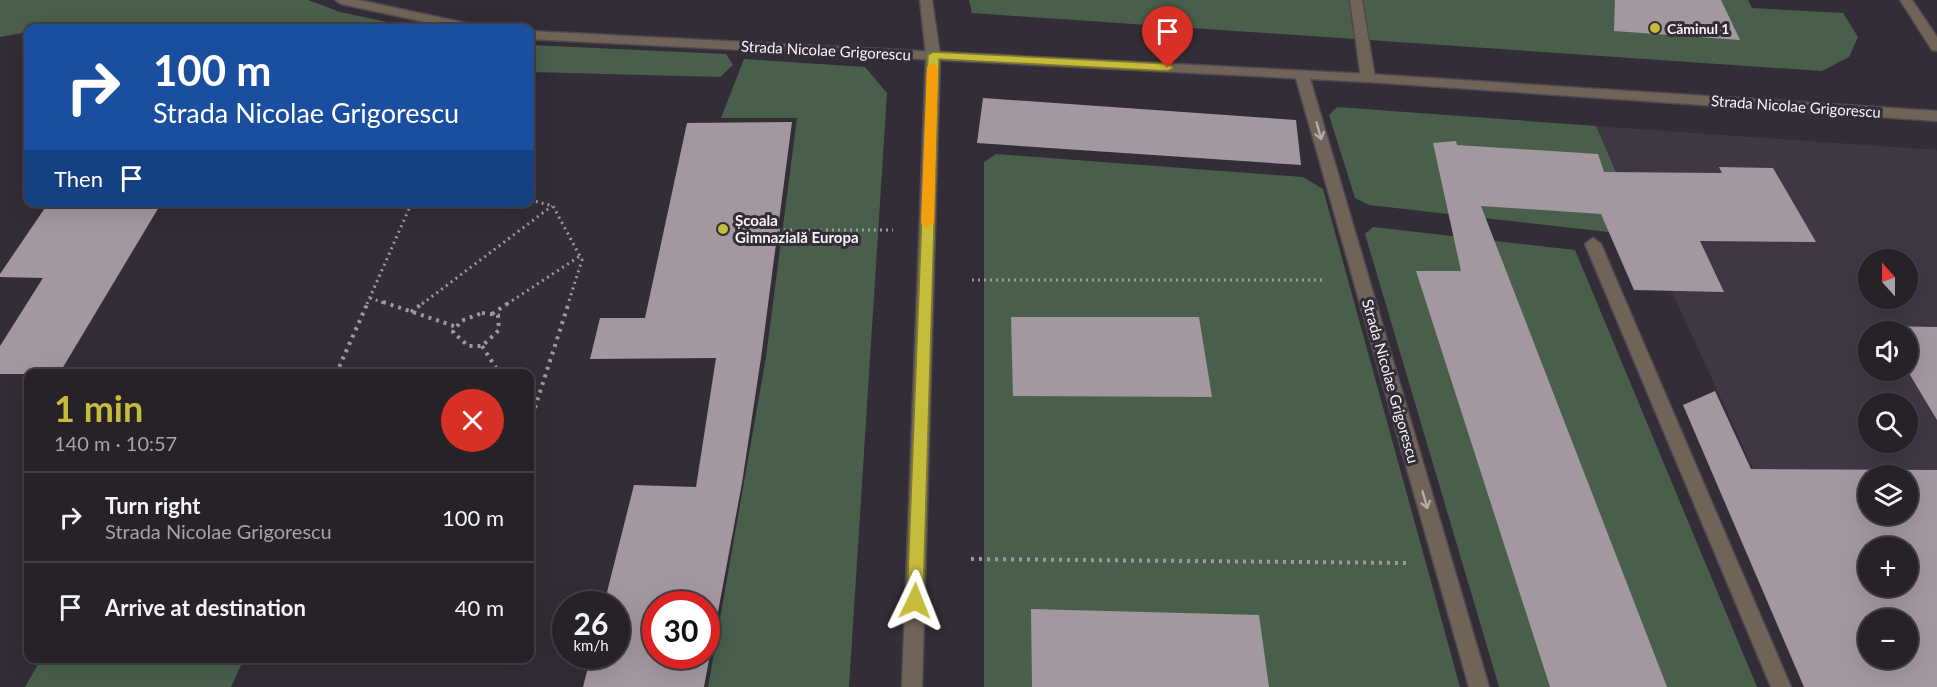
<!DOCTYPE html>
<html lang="en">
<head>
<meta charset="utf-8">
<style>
	body { margin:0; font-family:Lato,sans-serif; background:#322f34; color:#f1f3f6; height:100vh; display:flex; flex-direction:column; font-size:22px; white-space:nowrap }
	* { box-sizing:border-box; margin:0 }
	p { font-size:20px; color:#a4a4a8 }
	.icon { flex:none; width:33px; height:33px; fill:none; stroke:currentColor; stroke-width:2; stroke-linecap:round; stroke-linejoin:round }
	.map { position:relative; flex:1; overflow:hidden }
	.drawer { position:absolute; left:24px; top:369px; width:510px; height:294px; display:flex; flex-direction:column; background:#262228; border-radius:12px; box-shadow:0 6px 24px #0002,0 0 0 2px #423f45 }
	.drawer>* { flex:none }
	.top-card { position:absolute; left:24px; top:24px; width:510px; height:183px; border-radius:12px; box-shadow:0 6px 24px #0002,0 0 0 2px #423f45; background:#1a4fa0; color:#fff; overflow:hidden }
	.needle { width:39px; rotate:339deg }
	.tools { position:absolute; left:1858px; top:249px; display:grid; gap:12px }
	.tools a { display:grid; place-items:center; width:60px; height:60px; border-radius:50%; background:#262228; box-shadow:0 6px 24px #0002,0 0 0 2px #423f45; font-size:30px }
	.speed { position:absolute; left:552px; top:591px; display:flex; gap:12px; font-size:30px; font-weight:700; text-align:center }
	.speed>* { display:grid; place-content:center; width:78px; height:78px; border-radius:50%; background:#262228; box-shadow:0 6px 24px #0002,0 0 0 2px #423f45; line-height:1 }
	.speed small { font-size:15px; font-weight:400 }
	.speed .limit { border:9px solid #d22; background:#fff; color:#111 }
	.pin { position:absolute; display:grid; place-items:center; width:51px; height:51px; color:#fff; margin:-62px -26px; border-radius:50% 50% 50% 0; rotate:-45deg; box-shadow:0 0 6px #0007 }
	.pin .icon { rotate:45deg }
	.me { position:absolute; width:66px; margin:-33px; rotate:2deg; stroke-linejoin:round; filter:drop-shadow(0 0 4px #0008) }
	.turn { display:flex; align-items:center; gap:21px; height:126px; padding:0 30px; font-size:27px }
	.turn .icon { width:78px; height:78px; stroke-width:2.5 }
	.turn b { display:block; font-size:42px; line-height:51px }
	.then { display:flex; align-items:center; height:57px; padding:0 30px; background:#0003; gap:12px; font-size:22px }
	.round { display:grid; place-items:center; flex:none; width:63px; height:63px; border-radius:32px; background:#322f34 }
	.headline { display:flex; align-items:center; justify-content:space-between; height:102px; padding:0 30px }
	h1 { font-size:36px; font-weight:700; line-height:45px; color:#c6bc3c }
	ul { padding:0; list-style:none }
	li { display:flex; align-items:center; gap:18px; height:90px; padding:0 30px; border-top:2px solid #423f45 }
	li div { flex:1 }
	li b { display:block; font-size:22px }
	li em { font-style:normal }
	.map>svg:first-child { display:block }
	.built { fill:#3f3744; fill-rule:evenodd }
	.green { fill:#495f4c }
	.building { fill:#a3989f; fill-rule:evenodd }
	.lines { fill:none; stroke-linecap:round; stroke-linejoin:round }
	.service-casing { stroke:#4e4951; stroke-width:3 }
	.minor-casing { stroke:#4e4951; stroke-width:3 }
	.tertiary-casing { stroke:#4e4951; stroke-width:3 }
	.path-far1 { stroke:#9d999f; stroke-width:3; stroke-dasharray:2 4; stroke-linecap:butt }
	.path { stroke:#9d999f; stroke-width:4; stroke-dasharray:3 5; stroke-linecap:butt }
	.service { fill:#706358; fill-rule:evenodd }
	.minor { fill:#706358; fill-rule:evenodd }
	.tertiary { fill:#706358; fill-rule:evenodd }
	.oneway { stroke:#b4aca8 }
	.route { fill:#c6bc3c; stroke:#817a27; stroke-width:1.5 }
	.slow { fill:#f59e0b }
	.poi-dot { fill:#c6bc3c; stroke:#322d36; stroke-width:2 }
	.labels { text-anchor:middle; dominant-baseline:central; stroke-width:6; stroke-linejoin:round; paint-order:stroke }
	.far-poi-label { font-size:14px; font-weight:bold; fill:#f7f4f9; stroke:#322d36; text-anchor:start }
	.street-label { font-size:15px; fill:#f7f4f9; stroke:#322d36 }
	.poi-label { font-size:15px; font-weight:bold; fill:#f7f4f9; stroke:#322d36; text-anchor:start }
</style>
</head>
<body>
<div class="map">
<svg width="1937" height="687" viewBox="0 0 1937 687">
	<rect width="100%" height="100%" fill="#322d36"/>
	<path class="built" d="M 1596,126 L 1937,150 L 1937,687 L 1853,687 ZM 1869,260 L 1908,260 L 1908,298 L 1869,298 ZM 1869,332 L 1908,332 L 1908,370 L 1869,370 ZM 1869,404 L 1908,404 L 1908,442 L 1869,442 ZM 1869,476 L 1908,476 L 1908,514 L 1869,514 ZM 1869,548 L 1908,548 L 1908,586 L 1869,586 ZM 1869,620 L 1908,620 L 1908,658 L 1869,658 Z"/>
	<g class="green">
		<path d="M 0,0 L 308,0 L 340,12 L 415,28 L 28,28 L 28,32 L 0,37 Z"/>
		<path d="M 969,0 L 1748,0 L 1752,8 L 1843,13 L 1858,37 L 1849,57 L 1822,71 L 972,13 Z"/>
		<path d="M 530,45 L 726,54 L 733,65 L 720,77 L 530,72 Z"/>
		<path d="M 744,59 L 865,67 L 887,93 L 849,687 L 708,687 L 766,357 L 797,118 L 721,118 Z"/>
		<path d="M 1337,107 L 1596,126 L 1643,233 L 1608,232 L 1369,205 L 1355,198 L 1329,115 Z"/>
		<path d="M 996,154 L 1303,177 L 1323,189 L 1460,687 L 984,687 L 984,162 Z"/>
		<path d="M 1373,227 L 1575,250 L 1757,687 L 1499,687 L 1365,234 Z"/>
		<path d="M 41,659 L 41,658 L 244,659 L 231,687 L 25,687 Z"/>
	</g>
	<g class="building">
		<path d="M 1615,0 L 1721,0 L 1740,40 L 1614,31 Z"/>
		<path d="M 983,98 L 1296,120 L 1301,165 L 977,143 Z"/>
		<path d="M 792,122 L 761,358 L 742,483 L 704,687 L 583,687 L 591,656 L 616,656 L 616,604 L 604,604 L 634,485 L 696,487 L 716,358 L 590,359 L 600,318 L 645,318 L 687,123 ZM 656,604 L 706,604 L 706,656 L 656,656 Z"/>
		<path d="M 1456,141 L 1457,145 L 1598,154 L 1604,172 L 1722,173 L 1719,167 L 1773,168 L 1816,242 L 1700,241 L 1724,292 L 1634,290 L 1601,214 L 1481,206 L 1667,687 L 1550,687 L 1416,271 L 1461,271 L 1433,143 Z"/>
		<path d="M 49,202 L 162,202 L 59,374 L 0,374 L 0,346 L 43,278 L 0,277 L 0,274 Z"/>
		<path d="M 1011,317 L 1199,317 L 1212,397 L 1013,396 Z"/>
		<path d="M 1880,326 L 1937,327 L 1937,420 L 1907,370 L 1908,332 L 1884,332 Z"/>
		<path d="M 1715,391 L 1751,469 L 1937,470 L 1937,687 L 1804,687 L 1683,405 ZM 1869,476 L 1908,476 L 1908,514 L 1869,514 ZM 1869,548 L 1908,548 L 1908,586 L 1869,586 ZM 1869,620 L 1908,620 L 1908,658 L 1869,658 Z"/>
		<path d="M 1031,609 L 1259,615 L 1269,687 L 1032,687 Z"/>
	</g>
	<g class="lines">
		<defs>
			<g id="service">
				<path d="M 1350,0 L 1362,0 L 1375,78 L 1368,82 L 1361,78 Z"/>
				<path d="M 1302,71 L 1309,75 L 1489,687 L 1469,687 L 1295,75 Z"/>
				<path d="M 1593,238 L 1601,244 L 1791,687 L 1771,687 L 1585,244 Z"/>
			</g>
			<g id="minor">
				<path d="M 920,0 L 932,0 L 940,55 L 922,687 L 902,687 L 926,55 Z"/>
				<path d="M 1900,0 L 1912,0 L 1937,37 L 1937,51 L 1932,50 Z"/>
			</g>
			<g id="tertiary">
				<path d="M 335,0 L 359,0 L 470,24 L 476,28 L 453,28 L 341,4 Z"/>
				<path d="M 530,31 L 1368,74 L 1937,111 L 1937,121 L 1368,82 L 530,39 Z"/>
			</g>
		</defs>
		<use href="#service" class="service-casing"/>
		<use href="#minor" class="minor-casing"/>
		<use href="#tertiary" class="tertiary-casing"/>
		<g class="path-far1">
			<path d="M 530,200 L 553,206 L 582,260 L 568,304"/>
			<path d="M 778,230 L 893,230"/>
			<path d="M 972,280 L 1326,280"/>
			<path d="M 370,298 L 387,304"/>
			<path d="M 367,304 L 412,202"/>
			<path d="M 422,304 L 552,206"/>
			<path d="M 507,304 L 580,256"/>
		</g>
		<g class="path">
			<path d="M 383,302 L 457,327"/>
			<path d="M 411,312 L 424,302"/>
			<path d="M 482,313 L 498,315 L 499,330 L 482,346 L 468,346 L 453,332 L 461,321 Z"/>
			<path d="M 492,314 L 510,302"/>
			<path d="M 482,346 L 500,374"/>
			<path d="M 336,374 L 368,302"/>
			<path d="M 530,423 L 569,302"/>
			<path d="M 971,559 L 1407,563"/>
		</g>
		<use href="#service" class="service"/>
		<use href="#minor" class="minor"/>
		<use href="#tertiary" class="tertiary"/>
	</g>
	<defs><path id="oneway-shaft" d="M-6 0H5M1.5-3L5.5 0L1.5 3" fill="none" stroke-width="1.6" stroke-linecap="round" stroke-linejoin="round" transform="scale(1.5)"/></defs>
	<g class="oneway">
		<use href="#oneway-shaft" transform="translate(1319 131) rotate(74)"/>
		<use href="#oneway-shaft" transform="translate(1425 500) rotate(74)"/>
	</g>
	<path class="route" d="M 933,52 L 1168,64 L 1174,68 L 1168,71 L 939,59 L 923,601 L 921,607 L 915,609 L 909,607 L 907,601 L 928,55 Z"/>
	<path class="slow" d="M 933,63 L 938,67 L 934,223 L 927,228 L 921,223 L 927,67 Z"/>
	<g class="poi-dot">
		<circle cx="1655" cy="28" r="6"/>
		<circle cx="723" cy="229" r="6"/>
	</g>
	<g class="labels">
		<g class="far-poi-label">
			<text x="1667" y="28">Căminul 1</text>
		</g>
		<g class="street-label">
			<text transform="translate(826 50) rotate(3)">Strada Nicolae Grigorescu</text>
			<text transform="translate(1796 106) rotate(4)">Strada Nicolae Grigorescu</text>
			<text transform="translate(1391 381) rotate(74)">Strada Nicolae Grigorescu</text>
		</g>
		<g class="poi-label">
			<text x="735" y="220">Școala<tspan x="735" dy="17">Gimnazială Europa</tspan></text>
		</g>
	</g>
</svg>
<div class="tools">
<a><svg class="needle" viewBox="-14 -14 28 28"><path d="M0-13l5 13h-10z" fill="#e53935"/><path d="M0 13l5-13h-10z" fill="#a4a4a8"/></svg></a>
<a><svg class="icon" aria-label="sound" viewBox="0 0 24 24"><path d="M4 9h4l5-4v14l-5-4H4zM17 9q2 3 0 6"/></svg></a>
<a><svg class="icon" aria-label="search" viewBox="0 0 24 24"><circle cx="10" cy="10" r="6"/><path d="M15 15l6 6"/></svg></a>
<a><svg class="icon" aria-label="layers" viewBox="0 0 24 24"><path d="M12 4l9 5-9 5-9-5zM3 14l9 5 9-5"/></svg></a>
<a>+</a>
<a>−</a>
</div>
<div class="speed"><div>26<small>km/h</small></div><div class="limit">30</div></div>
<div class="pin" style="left:1168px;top:68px;background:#d93025"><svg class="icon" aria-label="arrive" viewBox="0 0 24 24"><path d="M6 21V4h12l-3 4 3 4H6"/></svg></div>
<svg class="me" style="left:915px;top:601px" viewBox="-20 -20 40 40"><path d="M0-17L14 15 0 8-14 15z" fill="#c6bc3c" stroke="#fff" stroke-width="4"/></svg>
<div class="top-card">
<div class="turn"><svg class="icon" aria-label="right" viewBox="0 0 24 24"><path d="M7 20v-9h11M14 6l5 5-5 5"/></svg><div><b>100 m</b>Strada Nicolae Grigorescu</div></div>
<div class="then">Then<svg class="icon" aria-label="arrive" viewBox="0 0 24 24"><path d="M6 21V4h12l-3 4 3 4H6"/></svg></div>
</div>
<section class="drawer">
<div class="headline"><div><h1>1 min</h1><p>140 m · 10:57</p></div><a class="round" style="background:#d93025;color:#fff"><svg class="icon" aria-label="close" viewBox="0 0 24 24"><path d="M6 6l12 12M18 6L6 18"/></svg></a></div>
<ul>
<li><svg class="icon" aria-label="right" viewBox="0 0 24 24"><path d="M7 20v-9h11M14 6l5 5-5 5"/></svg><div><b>Turn right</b><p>Strada Nicolae Grigorescu</p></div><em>100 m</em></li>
<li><svg class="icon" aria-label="arrive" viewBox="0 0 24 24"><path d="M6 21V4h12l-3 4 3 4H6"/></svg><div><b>Arrive at destination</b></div><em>40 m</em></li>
</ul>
</section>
</div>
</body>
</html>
